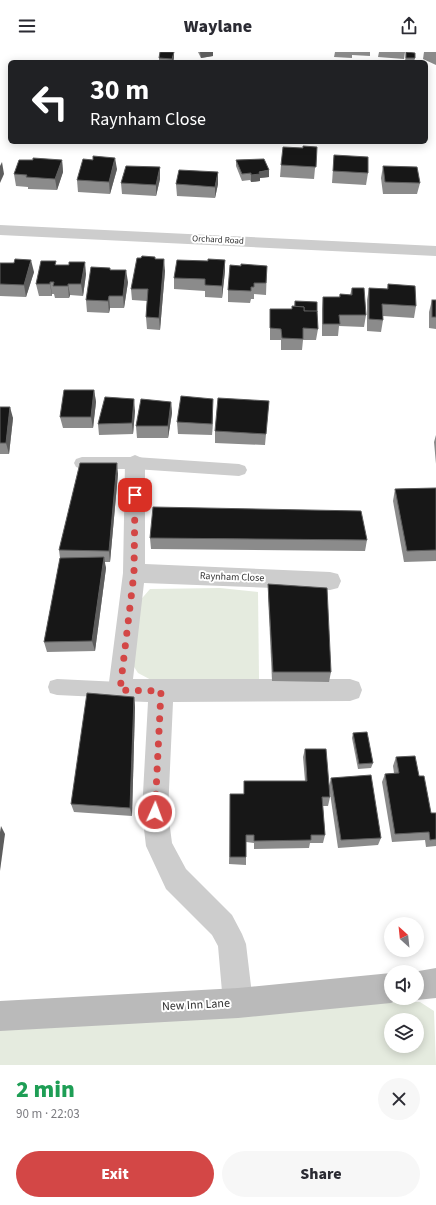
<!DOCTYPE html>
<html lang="en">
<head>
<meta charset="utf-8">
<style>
	body { margin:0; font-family:"Source Sans 3",sans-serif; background:#f7f7f7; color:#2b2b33; height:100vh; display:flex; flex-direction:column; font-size:15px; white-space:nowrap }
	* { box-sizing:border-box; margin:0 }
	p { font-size:13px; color:#7c7c81 }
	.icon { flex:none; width:22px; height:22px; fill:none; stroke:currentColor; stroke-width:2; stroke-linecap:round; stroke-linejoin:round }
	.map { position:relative; height:1013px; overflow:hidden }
	.panel { display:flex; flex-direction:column; background:#fff; flex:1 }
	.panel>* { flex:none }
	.top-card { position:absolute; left:8px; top:8px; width:420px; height:84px; border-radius:6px; box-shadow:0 2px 10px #0003; background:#202124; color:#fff; overflow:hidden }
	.needle { width:26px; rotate:333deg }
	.tools { position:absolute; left:384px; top:865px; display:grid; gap:8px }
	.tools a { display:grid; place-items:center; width:40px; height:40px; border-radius:50%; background:#fff; box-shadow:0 2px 10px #0003; font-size:20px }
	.pin { position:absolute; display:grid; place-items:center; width:34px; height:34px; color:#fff; margin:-17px; border-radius:8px; box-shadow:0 2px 6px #0006 }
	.me { position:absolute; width:44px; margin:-22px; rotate:2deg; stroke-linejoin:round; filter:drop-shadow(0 0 3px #0008) }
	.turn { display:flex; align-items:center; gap:14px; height:84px; padding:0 16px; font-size:18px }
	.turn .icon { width:52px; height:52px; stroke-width:2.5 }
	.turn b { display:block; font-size:28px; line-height:34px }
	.round { display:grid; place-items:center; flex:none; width:42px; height:42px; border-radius:21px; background:#f7f7f7 }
	.overview { display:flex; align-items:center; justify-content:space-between; height:68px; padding:0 16px }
	h1 { font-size:24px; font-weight:800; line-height:30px; color:#1e9e55 }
	.button { display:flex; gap:8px; margin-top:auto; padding:8px 16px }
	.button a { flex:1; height:46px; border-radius:24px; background:#d34746; color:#fff; font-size:16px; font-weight:800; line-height:46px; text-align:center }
	.button a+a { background:#f7f7f7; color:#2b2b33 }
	header { display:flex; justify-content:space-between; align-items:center; height:52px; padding:0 16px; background:#fff; font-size:18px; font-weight:800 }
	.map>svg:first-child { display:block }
	.green { fill:#e5ebdf; fill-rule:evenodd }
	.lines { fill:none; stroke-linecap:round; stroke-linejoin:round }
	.lane { fill:#cdcdcd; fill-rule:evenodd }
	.street { fill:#cdcdcd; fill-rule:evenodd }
	.secondary { fill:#bababa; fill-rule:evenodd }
	.wall { fill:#8b8b8b }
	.shaded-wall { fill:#5d5d5d }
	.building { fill:#171717; stroke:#5d5d5d }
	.route { stroke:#d34746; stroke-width:7; stroke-dasharray:0 12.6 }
	.labels { text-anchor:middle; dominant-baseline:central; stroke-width:4; stroke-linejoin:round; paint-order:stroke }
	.far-street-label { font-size:9px; fill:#303030; stroke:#fff }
	.street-label { font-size:10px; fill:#303030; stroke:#fff }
	.near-street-label { font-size:12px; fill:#303030; stroke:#fff }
</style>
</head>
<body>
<header><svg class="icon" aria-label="menu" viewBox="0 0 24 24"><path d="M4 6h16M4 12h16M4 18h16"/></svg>Waylane<svg class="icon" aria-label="share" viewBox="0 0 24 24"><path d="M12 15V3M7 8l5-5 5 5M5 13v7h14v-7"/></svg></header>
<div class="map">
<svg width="436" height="1013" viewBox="0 0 436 1013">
	<rect width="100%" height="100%" fill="#fff"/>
	<g class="green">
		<path d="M 220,536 L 258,540 L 259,627 L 155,630 L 138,621 L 129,607 L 137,552 L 150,537 Z"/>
		<path d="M 420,950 L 434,959 L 436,1013 L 0,1013 L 0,969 L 238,951 ZM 391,968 L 417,968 L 417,994 L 391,994 Z"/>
	</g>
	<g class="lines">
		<g class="lane">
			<path d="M 82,405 L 135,405 L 239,412 L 245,414 L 247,418 L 245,422 L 239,424 L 135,417 L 82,417 L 76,415 L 74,411 L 76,407 Z"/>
			<path d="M 57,627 L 120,630 L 127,632 L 129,638 L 127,644 L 120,646 L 57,643 L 50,641 L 48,635 L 50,629 Z"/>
		</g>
		<g class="street">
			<path d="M 0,173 L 436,194 L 436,204 L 0,183 Z"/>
			<path d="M 135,403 L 142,406 L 145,411 L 145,512 L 330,520 L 338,522 L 341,529 L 338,536 L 330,538 L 144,531 L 133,627 L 350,627 L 359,630 L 362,638 L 359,646 L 350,649 L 173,650 L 168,760 L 172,791 L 186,817 L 232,863 L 242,882 L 246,892 L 253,951 L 248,961 L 238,966 L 228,961 L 223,951 L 218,894 L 212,883 L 166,837 L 146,794 L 142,760 L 148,650 L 120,649 L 111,646 L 108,638 L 123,521 L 125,411 L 128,406 Z"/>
		</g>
		<g class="secondary">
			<path d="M 436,916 L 436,946 L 417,948 L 413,946 L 417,946 L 417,920 L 413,920 Z"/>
			<path d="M 391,921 L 391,946 L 402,946 L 391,951 L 238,966 L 0,979 L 0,949 L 238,936 Z"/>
		</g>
	</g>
	<g class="wall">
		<path d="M 198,0 L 213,0 L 213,4 L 201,6 Z"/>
		<path d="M 335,0 L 370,0 L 370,4 L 352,3 L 352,6 L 334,5 Z"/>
		<path d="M 379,0 L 405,0 L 404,7 L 378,5 Z"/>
		<path d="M 406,0 L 415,6 L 414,10 L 405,10 Z"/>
		<path d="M 424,0 L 436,0 L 436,13 L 423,7 Z"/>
		<path d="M 159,6 L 174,6 L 173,10 L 159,10 Z"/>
		<path d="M 317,95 L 314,127 L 280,125 L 281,113 L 303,96 Z"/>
		<path d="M 334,103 L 368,121 L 366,133 L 332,131 Z"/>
		<path d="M 33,108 L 62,108 L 63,120 L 57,138 L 28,137 L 28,135 L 16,134 L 14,122 Z"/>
		<path d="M 236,108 L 269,125 L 260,126 L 260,129 L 251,130 L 250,128 L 242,129 L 236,114 Z"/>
		<path d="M 383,114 L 420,131 L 417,142 L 383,142 L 381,126 Z"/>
		<path d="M 160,115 L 160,127 L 156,144 L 122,142 L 121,131 Z"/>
		<path d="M 117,117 L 110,142 L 78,140 L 77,128 Z"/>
		<path d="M 176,132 L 218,132 L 215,146 L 177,144 Z"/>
		<path d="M 155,207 L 165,219 L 160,278 L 147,277 L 146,265 L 147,249 L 132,248 L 131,237 Z"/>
		<path d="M 225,208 L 225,219 L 222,246 L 205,245 L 205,239 L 174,237 L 174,226 Z"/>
		<path d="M 0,211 L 34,220 L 26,245 L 0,244 Z"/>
		<path d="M 57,213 L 86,222 L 83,244 L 70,243 L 69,246 L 55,246 L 54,242 L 52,242 L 52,244 L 39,244 L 36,232 Z"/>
		<path d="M 267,214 L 266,243 L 254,242 L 254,247 L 251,247 L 250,251 L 228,250 L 228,238 Z"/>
		<path d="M 128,230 L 124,256 L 110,256 L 109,261 L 87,260 L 86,248 Z"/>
		<path d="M 388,232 L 416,254 L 414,266 L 383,264 L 383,268 L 381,280 L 367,279 L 367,248 L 369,236 L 387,237 Z"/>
		<path d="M 352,236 L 366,263 L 364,275 L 339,274 L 338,284 L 322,284 L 322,257 L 323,245 L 339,245 L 340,242 L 350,243 Z"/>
		<path d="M 432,248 L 436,248 L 436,277 L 429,276 L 429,260 Z"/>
		<path d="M 295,249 L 318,277 L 316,288 L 303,288 L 302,298 L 281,298 L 281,288 L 270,288 L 270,257 L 292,257 L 294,255 Z"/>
		<path d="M 94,338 L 96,350 L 93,376 L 63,376 L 60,365 Z"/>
		<path d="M 269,349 L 265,393 L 215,391 L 215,379 Z"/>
		<path d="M 171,350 L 172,361 L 168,386 L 137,386 L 136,374 Z"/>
		<path d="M 0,355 L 13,366 L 9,402 L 0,402 Z"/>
		<path d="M 135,359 L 133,382 L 99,383 L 98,372 Z"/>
		<path d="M 213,359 L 212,383 L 178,382 L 177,370 Z"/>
		<path d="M 436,383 L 436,412 L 434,390 Z"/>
		<path d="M 118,422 L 110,510 L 104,510 L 106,516 L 95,599 L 47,600 L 44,590 L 60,506 L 59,498 Z"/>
		<path d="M 436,436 L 436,509 L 404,510 L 393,449 L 395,437 Z"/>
		<path d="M 150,486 L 367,488 L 365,499 L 151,497 Z"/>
		<path d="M 268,532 L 331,620 L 329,630 L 272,629 L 268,543 Z"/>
		<path d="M 134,645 L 135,655 L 132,764 L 74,760 L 71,752 Z"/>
		<path d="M 353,681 L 373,711 L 371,716 L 358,717 L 352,686 Z"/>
		<path d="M 305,697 L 330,745 L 328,754 L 323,754 L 325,783 L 323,791 L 310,791 L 309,796 L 254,797 L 254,791 L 246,790 L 246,813 L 229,812 L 230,742 L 244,742 L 244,729 L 305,729 L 303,705 Z"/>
		<path d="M 396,705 L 419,724 L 431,761 L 436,761 L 436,794 L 426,795 L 425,788 L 392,790 L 382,730 L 385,722 L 394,721 L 393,714 Z"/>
		<path d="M 331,726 L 381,786 L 378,793 L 338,796 L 329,734 Z"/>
	</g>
	<g class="shaded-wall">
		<path d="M 174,0 L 174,6 L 173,10 L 172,10 L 172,7 Z"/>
		<path d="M 200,0 L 213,0 L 213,4 L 201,6 Z"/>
		<path d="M 115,106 L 117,117 L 110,142 L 109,130 Z"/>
		<path d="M 62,108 L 63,120 L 57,138 L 55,127 Z"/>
		<path d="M 2,110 L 4,122 L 0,131 L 0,114 Z"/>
		<path d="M 160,115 L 160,127 L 156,144 L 156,133 Z"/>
		<path d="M 269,118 L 269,125 L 260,126 L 260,129 L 251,130 L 251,123 L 259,120 Z"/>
		<path d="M 218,120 L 218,132 L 215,146 L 215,135 Z"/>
		<path d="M 164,207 L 165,219 L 160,278 L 159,266 Z"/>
		<path d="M 31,208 L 34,220 L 26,245 L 24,233 Z"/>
		<path d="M 225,208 L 225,219 L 222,246 L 222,234 Z"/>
		<path d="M 85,210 L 86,222 L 83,244 L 81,232 Z"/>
		<path d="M 126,218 L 128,230 L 124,256 L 123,244 Z"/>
		<path d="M 50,230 L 52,242 L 52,244 L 50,232 Z"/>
		<path d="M 68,232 L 70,243 L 69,246 L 68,234 Z"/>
		<path d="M 109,244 L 110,256 L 109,261 L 108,249 Z"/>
		<path d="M 94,338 L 96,350 L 93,376 L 91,365 Z"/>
		<path d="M 134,347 L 135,359 L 133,382 L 132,371 Z"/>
		<path d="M 213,347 L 213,359 L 212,383 L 212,372 Z"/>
		<path d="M 171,350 L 172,361 L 168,386 L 168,374 Z"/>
		<path d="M 10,355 L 13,366 L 9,402 L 6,391 Z"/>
		<path d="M 117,411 L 118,422 L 110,510 L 109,499 Z"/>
		<path d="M 104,505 L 106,516 L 95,599 L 92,589 Z"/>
		<path d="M 134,645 L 135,655 L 132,764 L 130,756 Z"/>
		<path d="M 1,774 L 5,782 L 0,819 L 0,780 Z"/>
	</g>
	<g class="building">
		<path d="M 160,0 L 174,0 L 172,7 L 159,6 Z"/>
		<path d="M 406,0 L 415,1 L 415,6 L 406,6 Z"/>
		<path d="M 303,94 L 317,95 L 316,115 L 281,113 L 283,95 L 303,96 Z"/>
		<path d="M 334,103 L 368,105 L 368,121 L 333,119 Z"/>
		<path d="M 93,104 L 115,106 L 109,130 L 77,128 L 83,107 L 93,108 Z"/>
		<path d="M 33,106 L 62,108 L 55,127 L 26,125 L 27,123 L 14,122 L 19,108 L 33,108 Z"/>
		<path d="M 264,107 L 269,118 L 259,120 L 260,122 L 251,123 L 251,121 L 242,122 L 236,108 Z"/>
		<path d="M 126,114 L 160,115 L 156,133 L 121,131 Z"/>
		<path d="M 383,114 L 417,115 L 420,131 L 385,130 Z"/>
		<path d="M 179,118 L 218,120 L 215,135 L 176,132 Z"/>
		<path d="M 142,204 L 155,205 L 155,207 L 164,207 L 159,266 L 146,265 L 148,237 L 131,237 L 137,206 L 141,206 Z"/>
		<path d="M 15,207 L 31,208 L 24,233 L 0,232 L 0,211 L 14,211 Z"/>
		<path d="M 208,207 L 225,208 L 222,234 L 205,233 L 205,227 L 174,226 L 177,208 L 208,209 Z"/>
		<path d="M 41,209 L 56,209 L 55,213 L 69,213 L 69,210 L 85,210 L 81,232 L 68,232 L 68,234 L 53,234 L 54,230 L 50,230 L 50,232 L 36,232 Z"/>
		<path d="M 241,212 L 267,214 L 266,231 L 254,231 L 254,235 L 251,235 L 251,239 L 228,238 L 230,213 L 241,214 Z"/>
		<path d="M 91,215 L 110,216 L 110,218 L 126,218 L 123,244 L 109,244 L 108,249 L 86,248 Z"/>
		<path d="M 388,232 L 415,234 L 416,254 L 382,252 L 383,268 L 369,267 L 369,236 L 388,237 Z"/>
		<path d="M 352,236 L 364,236 L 366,263 L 339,263 L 340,272 L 323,272 L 323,245 L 340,245 L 340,242 L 352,243 Z"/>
		<rect x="432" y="248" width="4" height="17"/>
		<path d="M 295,249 L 317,250 L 317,260 L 304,259 L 304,255 L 295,255 Z"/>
		<path d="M 292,254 L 304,255 L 304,259 L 317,259 L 318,277 L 303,276 L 303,287 L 282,286 L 281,277 L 270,276 L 270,257 L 292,257 Z"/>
		<path d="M 64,338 L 94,338 L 91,365 L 60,365 Z"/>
		<path d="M 181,344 L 213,347 L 212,372 L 177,370 Z"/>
		<path d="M 105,345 L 134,347 L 132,371 L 98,372 Z"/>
		<path d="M 218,346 L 269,349 L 266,382 L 215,379 Z"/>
		<path d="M 141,347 L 171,350 L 168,374 L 136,374 Z"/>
		<path d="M 0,355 L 10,355 L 6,391 L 0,391 Z"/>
		<path d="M 80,411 L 117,411 L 109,499 L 59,498 Z"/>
		<path d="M 436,436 L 436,498 L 407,499 L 395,437 Z"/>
		<path d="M 153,455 L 361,459 L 367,488 L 150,486 Z"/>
		<path d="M 104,505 L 92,589 L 44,590 L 60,506 Z"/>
		<path d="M 268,532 L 327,536 L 331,620 L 273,620 Z"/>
		<path d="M 87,641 L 134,645 L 130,756 L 71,752 Z"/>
		<path d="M 367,680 L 373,711 L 359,712 L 353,681 Z"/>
		<path d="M 305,697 L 326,697 L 330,745 L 322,745 L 325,783 L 311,783 L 311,788 L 254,789 L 254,783 L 246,783 L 246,805 L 230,805 L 230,742 L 244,742 L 244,729 L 307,729 Z"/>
		<path d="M 415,704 L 419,724 L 424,724 L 431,761 L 436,761 L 436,787 L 430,788 L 429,780 L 395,782 L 385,722 L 399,721 L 396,705 Z"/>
		<path d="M 371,723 L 381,786 L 341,788 L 331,726 Z"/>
	</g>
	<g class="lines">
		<path class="route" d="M 135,443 L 134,521 L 120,638 L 161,639 L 155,760"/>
	</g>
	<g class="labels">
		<g class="far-street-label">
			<text transform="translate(218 188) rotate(3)">Orchard Road</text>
		</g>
		<g class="street-label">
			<text transform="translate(232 525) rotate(2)">Raynham Close</text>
		</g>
		<g class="near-street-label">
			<text transform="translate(196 953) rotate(-3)">New Inn Lane</text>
		</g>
	</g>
</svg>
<div class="tools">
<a><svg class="needle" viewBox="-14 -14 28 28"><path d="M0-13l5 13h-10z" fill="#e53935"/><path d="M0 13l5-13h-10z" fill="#7c7c81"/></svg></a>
<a><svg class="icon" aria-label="sound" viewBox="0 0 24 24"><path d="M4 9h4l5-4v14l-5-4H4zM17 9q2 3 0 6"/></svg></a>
<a><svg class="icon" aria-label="layers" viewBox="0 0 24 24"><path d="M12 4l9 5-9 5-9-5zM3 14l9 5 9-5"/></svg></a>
</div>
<div class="pin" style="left:135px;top:443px;background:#d93025"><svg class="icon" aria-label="arrive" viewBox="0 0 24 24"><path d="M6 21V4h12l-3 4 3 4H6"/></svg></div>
<svg class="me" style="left:155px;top:760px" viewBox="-20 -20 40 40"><circle r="17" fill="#d34746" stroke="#fff" stroke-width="3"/><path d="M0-11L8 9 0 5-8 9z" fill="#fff"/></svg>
<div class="top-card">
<div class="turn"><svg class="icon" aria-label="left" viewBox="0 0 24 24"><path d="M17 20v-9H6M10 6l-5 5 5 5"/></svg><div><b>30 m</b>Raynham Close</div></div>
</div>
</div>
<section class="panel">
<div class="overview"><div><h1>2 min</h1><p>90 m · 22:03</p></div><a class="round"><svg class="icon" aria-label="close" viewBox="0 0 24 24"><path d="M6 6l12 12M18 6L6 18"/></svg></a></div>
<div class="button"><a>Exit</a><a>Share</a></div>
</section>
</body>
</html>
